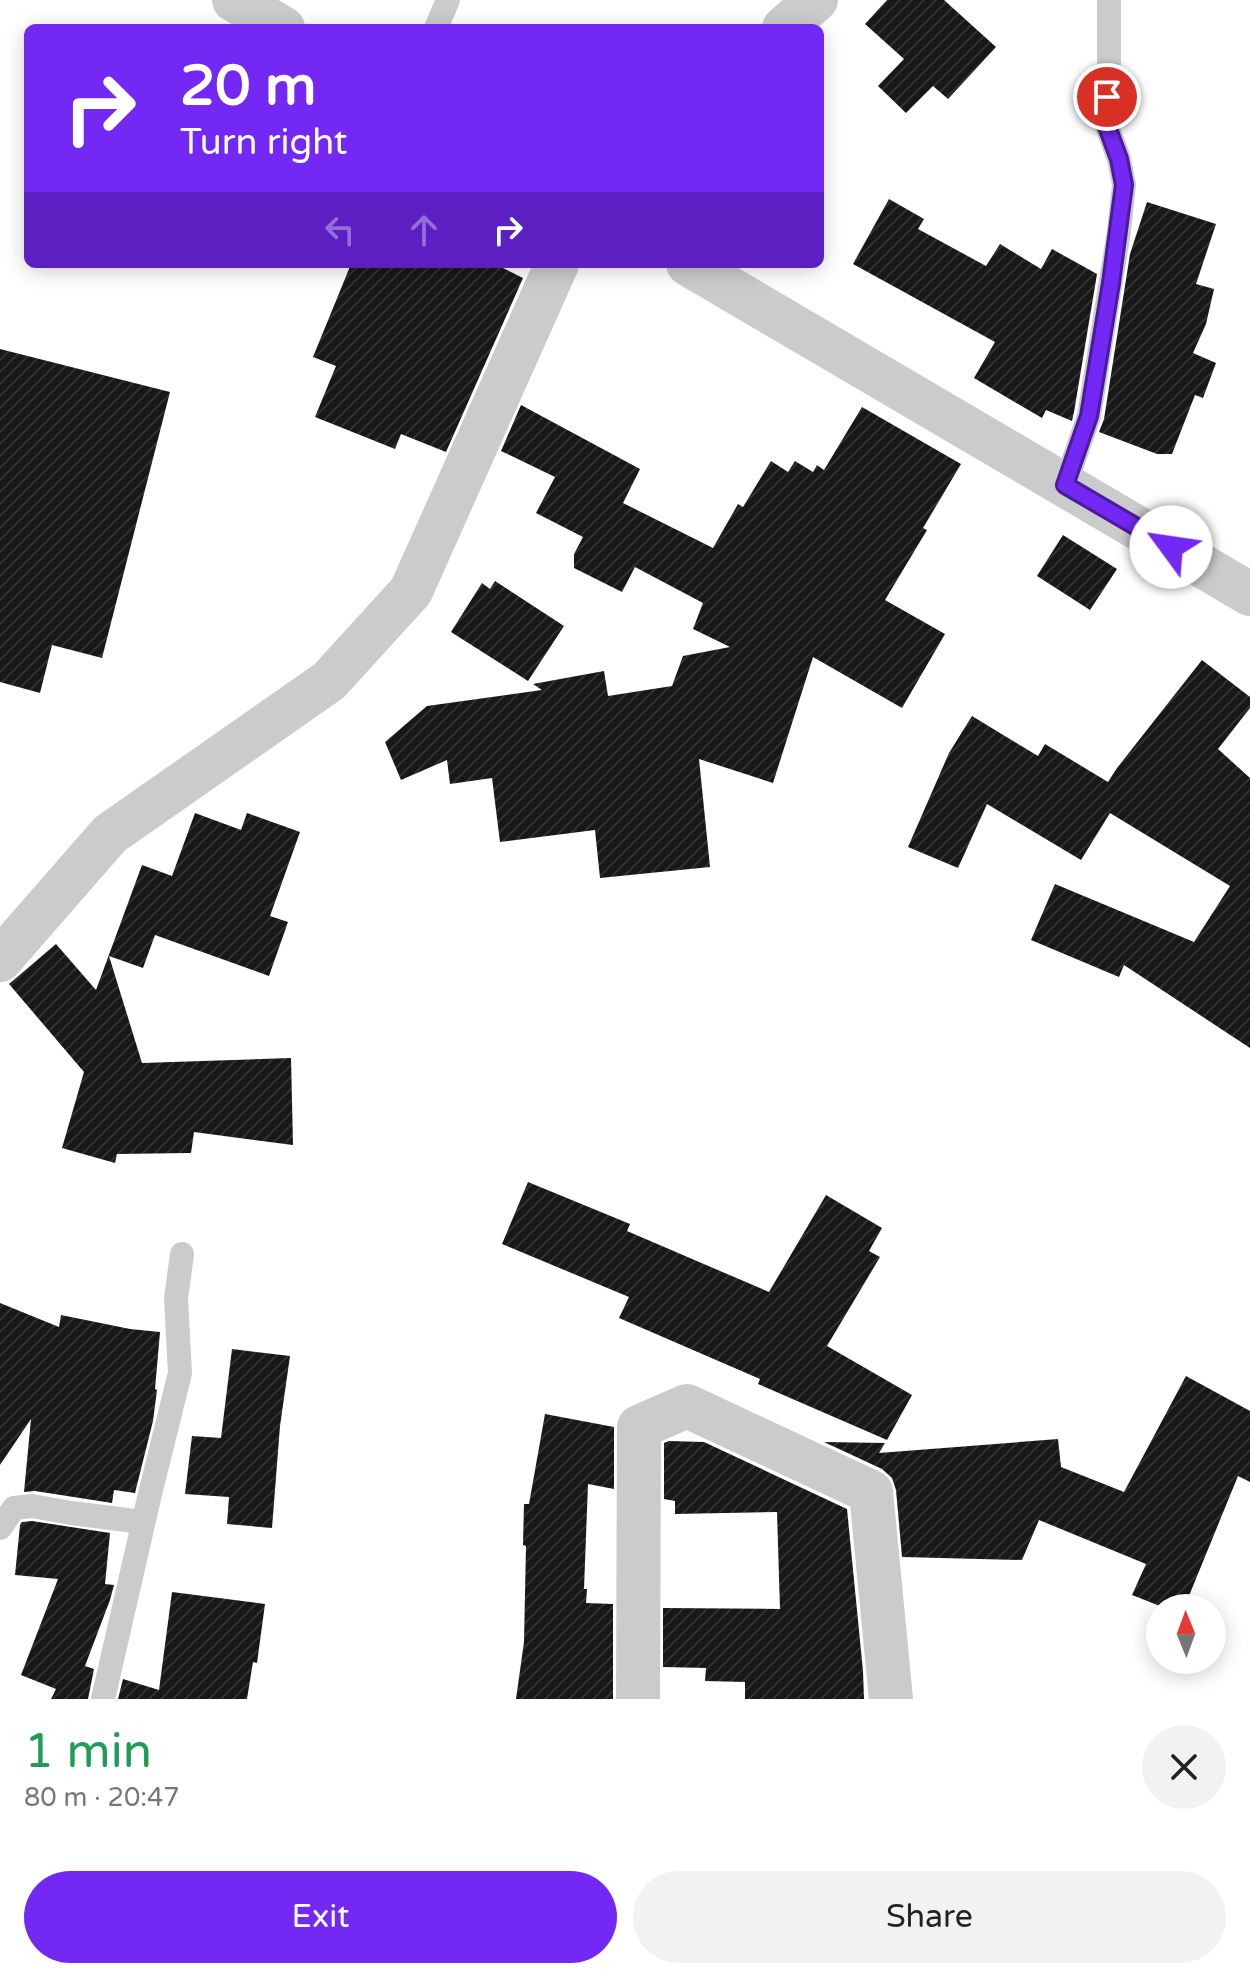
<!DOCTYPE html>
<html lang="en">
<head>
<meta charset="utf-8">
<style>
	body { margin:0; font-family:"Varela Round",sans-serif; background:#f2f2f2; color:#222; height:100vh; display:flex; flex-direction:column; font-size:30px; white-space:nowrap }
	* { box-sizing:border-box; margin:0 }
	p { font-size:26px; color:#767676 }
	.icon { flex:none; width:44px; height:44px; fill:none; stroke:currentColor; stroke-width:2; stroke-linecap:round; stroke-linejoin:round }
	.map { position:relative; height:1699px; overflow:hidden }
	.side { display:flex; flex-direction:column; background:#fff; flex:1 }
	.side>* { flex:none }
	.top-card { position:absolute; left:24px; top:24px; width:800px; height:244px; border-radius:12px; box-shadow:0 4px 20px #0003; background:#7428f3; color:#fff; overflow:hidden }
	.needle { width:52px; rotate:359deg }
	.buttons { position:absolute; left:1146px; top:1594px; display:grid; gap:16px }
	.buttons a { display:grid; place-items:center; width:80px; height:80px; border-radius:50%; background:#fff; box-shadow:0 4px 20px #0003; font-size:40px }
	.pin { position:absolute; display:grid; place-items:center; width:68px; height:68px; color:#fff; margin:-34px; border:4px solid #fff; border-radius:50%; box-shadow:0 2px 8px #0007 }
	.me { position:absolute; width:88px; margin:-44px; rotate:301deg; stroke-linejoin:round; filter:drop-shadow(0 0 6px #0008) }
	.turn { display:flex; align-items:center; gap:28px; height:168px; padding:0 24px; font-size:36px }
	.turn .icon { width:104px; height:104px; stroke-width:2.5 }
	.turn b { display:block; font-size:56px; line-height:68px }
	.lanes { display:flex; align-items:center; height:76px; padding:0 24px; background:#0003; justify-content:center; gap:40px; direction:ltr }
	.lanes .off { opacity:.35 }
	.round { display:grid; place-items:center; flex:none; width:84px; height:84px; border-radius:42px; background:#f2f2f2 }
	.headline { display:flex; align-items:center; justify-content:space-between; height:136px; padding:0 24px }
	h1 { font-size:48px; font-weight:600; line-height:60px; color:#1e9e55 }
	.cta { display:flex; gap:16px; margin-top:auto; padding:16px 24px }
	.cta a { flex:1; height:92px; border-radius:48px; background:#7428f3; color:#fff; font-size:32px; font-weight:600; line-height:92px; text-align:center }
	.cta a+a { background:#f2f2f2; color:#222 }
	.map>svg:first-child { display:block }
	.building { fill:url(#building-hatch) }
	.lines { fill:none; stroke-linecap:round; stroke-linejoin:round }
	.service { stroke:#cbcbcb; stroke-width:24 }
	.minor { stroke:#cbcbcb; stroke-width:44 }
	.tertiary { stroke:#cbcbcb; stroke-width:44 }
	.route-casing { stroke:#4b1a9e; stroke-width:20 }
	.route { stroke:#7428f3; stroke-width:14 }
</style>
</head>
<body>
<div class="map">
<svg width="1250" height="1699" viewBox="0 0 1250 1699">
	<defs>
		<pattern id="building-hatch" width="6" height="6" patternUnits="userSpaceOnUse" patternTransform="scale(2)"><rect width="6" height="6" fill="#181818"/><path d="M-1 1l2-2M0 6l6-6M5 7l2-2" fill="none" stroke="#313131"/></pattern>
	</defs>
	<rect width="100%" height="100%" fill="#fff"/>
	<g class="building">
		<path d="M 887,0 L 944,0 L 996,47 L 948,99 L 933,86 L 906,113 L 878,86 L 904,59 L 865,24 Z"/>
		<path d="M 889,199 L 924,219 L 918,229 L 986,266 L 1000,244 L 1041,269 L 1052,249 L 1097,274 L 1074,412 L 1072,421 L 1046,410 L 1042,418 L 974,378 L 995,342 L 853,264 Z"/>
		<path d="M 1147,202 L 1216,224 L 1196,284 L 1214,289 L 1206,324 L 1193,353 L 1216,363 L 1203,398 L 1195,395 L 1172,454 L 1157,454 L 1099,432 L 1104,419 L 1130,254 Z"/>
		<path d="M 351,264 L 495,264 L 523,278 L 446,452 L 401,434 L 395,449 L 315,417 L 336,366 L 313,357 Z"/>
		<path d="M 0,349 L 170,392 L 102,658 L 52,645 L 40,693 L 0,682 Z"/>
		<path d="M 521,405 L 640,469 L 623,503 L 713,548 L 738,504 L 743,507 L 771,461 L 788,472 L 795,461 L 813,472 L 817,465 L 824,470 L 862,407 L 961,464 L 923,528 L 927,530 L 885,600 L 945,634 L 902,708 L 813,657 L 773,783 L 699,759 L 710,867 L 600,878 L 595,830 L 500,842 L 492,778 L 450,784 L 447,760 L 401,780 L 385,742 L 427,706 L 542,690 L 533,684 L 604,671 L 608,696 L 672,686 L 683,656 L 730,647 L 693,629 L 703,603 L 635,567 L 622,592 L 574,568 L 574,554 L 583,537 L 536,513 L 555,477 L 501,451 Z"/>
		<path d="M 1063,535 L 1117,569 L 1090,610 L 1037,576 Z"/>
		<path d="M 495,581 L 564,626 L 528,681 L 451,632 L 482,583 L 490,589 Z"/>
		<path d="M 1202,660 L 1250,697 L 1250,708 L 1218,749 L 1250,778 L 1250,1048 L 1124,965 L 1119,977 L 1031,940 L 1055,884 L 1194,942 L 1230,886 L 1110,813 L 1081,860 L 987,804 L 958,868 L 908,847 L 949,753 L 972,716 L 1038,756 L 1045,744 L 1108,782 L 1117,768 Z"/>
		<path d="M 195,813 L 241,830 L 247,813 L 300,832 L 270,916 L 288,922 L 269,976 L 155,935 L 143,968 L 109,956 L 142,1063 L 291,1058 L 293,1145 L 194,1132 L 191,1153 L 117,1154 L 115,1163 L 62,1148 L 84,1072 L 9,984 L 56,944 L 96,990 L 142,865 L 172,876 Z"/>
		<path d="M 528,1182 L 630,1224 L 627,1231 L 769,1292 L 826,1195 L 882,1228 L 869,1251 L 880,1257 L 827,1346 L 912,1395 L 887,1440 L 758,1384 L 760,1379 L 619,1318 L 629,1297 L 502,1244 Z"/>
		<path d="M 0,1303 L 59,1327 L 61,1315 L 130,1329 L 160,1332 L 155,1389 L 157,1390 L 153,1421 L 135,1493 L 114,1490 L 112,1503 L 35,1491 L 24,1492 L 31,1419 L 0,1465 Z"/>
		<path d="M 232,1349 L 290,1356 L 280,1426 L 272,1528 L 227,1524 L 229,1497 L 185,1494 L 192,1436 L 221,1438 Z"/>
		<path d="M 1186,1376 L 1250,1411 L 1250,1482 L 1238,1476 L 1184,1608 L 1165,1608 L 1132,1595 L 1146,1564 L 1039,1520 L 1022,1560 L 902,1557 L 896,1490 L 892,1478 L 882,1469 L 824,1442 L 885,1443 L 879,1453 L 1058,1439 L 1061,1467 L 1124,1492 Z"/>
		<path d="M 545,1414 L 614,1427 L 614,1489 L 588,1484 L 584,1589 L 587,1589 L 586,1603 L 613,1604 L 613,1699 L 516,1699 L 524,1642 L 526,1546 L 523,1545 L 524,1504 L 529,1504 Z"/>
		<path d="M 669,1441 L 704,1442 L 847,1509 L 863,1671 L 864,1699 L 745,1699 L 745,1682 L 705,1681 L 706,1668 L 663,1667 L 663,1608 L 780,1609 L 777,1512 L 675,1514 L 675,1501 L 664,1499 L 664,1443 Z"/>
		<path d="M 32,1521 L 110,1533 L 105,1584 L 114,1585 L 110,1600 L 85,1666 L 94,1669 L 88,1699 L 51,1699 L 56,1689 L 21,1675 L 58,1579 L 15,1575 L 20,1525 L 22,1522 Z"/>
		<path d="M 172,1592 L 265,1604 L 257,1663 L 253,1662 L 247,1699 L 118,1699 L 123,1679 L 159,1690 Z"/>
	</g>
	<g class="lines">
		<g class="service">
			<path d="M 436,28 L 448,0"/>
			<path d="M 1065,485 L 1089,416 L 1119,231 L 1124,185 L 1119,159 L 1105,121 L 1109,73 L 1109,0"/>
			<path d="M 0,1528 L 14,1508 L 32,1506 L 71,1513 L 143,1522"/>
			<path d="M 103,1699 L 150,1494 L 180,1373 L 176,1299 L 182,1254"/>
		</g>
		<g class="minor">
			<path d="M 784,28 L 816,0"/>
			<path d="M 0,960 L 110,834 L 329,681 L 411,591 L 557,264"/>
			<path d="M 638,1699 L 639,1427 L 687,1406 L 871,1492 L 891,1699"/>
		</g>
		<g class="tertiary">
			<path d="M 234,0 L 283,28"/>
			<path d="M 688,264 L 1250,594"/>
		</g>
	</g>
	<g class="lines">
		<defs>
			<path id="route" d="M 1107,97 L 1105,121 L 1119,159 L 1124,185 L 1111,283 L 1089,416 L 1065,485 L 1171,547"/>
		</defs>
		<use href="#route" class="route-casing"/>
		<use href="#route" class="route"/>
	</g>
</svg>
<div class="buttons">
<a><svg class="needle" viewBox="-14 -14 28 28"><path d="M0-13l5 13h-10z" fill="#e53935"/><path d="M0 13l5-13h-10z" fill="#767676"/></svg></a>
</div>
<div class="pin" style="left:1107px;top:97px;background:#d93025"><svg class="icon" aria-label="arrive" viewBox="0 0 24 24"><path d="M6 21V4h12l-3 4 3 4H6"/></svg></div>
<svg class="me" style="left:1171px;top:547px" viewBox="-20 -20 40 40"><circle r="19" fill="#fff"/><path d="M0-13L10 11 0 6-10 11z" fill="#7428f3"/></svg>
<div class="top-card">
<div class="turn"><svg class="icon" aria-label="right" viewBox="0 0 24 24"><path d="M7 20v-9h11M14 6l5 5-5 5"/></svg><div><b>20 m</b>Turn right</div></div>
<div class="lanes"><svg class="icon off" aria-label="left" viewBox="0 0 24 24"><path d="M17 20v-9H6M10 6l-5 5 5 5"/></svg><svg class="icon off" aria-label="ahead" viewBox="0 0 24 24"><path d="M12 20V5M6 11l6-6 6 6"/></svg><svg class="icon" aria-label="right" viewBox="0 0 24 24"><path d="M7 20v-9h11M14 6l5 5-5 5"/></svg></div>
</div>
</div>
<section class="side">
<div class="headline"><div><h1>1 min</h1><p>80 m · 20:47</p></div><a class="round"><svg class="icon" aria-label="close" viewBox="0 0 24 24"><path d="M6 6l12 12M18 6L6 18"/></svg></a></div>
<div class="cta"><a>Exit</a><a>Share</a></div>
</section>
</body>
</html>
